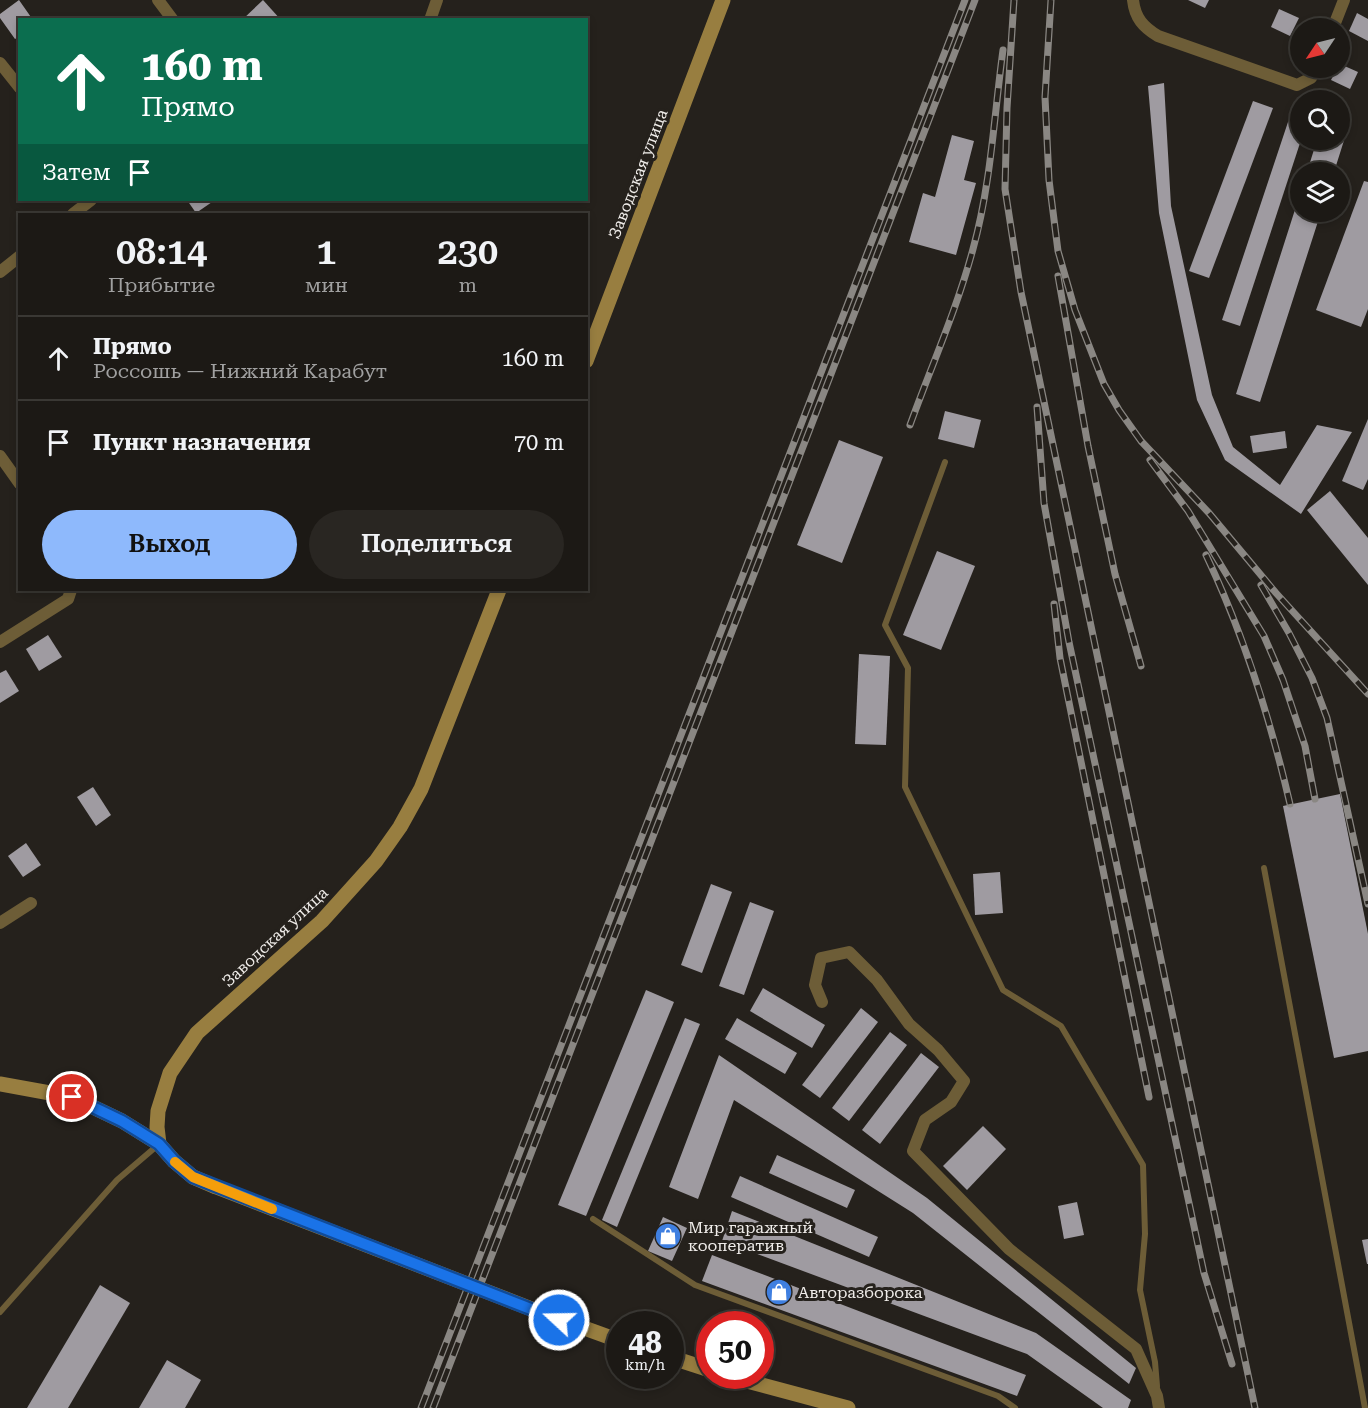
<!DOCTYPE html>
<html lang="ru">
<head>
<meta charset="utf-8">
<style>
	body { margin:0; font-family:"Roboto Serif",serif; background:#292622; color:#f1f3f6; height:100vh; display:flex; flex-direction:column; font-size:22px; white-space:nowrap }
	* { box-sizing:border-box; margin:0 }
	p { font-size:20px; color:#a0a0a0 }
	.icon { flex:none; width:33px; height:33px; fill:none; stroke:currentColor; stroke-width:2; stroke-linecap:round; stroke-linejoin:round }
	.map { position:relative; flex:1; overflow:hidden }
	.drawer { position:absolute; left:18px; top:213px; width:570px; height:378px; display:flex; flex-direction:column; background:#1c1915; border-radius:0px; box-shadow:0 3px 9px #0003,0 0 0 2px #3a3834 }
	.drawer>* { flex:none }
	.banner { position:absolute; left:18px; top:18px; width:570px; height:183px; border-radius:0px; box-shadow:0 3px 9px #0003,0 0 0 2px #3a3834; background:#0b6e4f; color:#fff; overflow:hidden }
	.needle { width:39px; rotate:235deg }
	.controls { position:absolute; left:1290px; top:18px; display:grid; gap:12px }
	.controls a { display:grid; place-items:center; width:60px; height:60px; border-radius:50%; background:#1c1915; box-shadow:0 3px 9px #0003,0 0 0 2px #3a3834; font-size:30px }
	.speed { position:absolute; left:606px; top:1311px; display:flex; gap:12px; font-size:30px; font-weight:700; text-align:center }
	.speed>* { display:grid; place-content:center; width:78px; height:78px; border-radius:50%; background:#1c1915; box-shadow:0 3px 9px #0003,0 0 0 2px #3a3834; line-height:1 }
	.speed small { font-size:15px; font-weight:400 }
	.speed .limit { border:9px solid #d22; background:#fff; color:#111 }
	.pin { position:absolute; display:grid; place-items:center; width:51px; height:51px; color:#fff; margin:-26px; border:3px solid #fff; border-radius:50%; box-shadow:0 2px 6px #0007 }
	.me { position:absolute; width:66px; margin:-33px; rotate:291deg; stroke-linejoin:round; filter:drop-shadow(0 0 4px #0008) }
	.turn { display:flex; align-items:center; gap:21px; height:126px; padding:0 24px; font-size:27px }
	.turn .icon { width:78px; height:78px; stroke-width:2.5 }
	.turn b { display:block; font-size:42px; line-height:51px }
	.then { display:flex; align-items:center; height:57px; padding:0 24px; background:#0003; gap:12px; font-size:22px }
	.eta { display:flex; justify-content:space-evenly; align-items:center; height:102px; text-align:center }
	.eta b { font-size:36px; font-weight:600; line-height:42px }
	.primary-button { display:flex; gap:12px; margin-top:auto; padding:12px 24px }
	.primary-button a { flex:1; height:69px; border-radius:36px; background:#8eb9fc; color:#111; font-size:24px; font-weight:600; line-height:69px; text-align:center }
	.primary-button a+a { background:#292622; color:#f1f3f6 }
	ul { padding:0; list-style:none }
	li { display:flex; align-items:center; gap:18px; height:84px; padding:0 24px; border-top:2px solid #3a3834 }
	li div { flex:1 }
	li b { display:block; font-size:22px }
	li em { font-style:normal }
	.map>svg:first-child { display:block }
	.building { fill:#9f9ba1 }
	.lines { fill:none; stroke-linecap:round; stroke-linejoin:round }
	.lane { stroke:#6d5d37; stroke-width:6 }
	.street { stroke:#6d5d37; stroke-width:12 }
	.secondary { stroke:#987e40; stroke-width:15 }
	.rail-casing { stroke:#8a8783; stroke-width:7 }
	.rail { stroke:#25211c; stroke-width:4.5; stroke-dasharray:14; stroke-linecap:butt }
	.secondary-bridge { stroke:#987e40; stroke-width:15 }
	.route-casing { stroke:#114b97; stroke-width:15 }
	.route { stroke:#1a73e8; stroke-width:10 }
	.slow { stroke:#f59e0b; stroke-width:10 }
	.labels { text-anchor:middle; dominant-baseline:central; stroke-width:6; stroke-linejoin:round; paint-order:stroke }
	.street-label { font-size:16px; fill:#f0edea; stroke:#25211c }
	.poi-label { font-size:16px; fill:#f0edea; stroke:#25211c; text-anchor:start }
</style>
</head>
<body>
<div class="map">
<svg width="1368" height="1408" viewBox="0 0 1368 1408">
	<rect width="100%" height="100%" fill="#25211c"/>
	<g class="building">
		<path d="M 19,0 L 33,20 L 20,20 L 20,36 L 15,39 L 0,18 L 0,14 Z"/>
		<path d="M 263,0 L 281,20 L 242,20 Z"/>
		<path d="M 1188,0 L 1209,0 L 1205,8 Z"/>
		<path d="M 1279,9 L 1299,18 L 1290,36 L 1271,27 Z"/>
		<path d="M 1357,13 L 1368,19 L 1368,41 L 1349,31 Z"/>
		<path d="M 1340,64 L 1358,72 L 1350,89 L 1331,80 L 1337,68 L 1340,68 Z"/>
		<path d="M 1164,83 L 1171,206 L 1212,395 L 1233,447 L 1280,485 L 1317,425 L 1352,432 L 1301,514 L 1225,460 L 1197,400 L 1159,213 L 1148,86 Z"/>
		<path d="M 1253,101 L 1273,108 L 1209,278 L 1189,271 Z"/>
		<path d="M 1295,101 L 1300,103 L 1301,140 L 1240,326 L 1222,320 Z"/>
		<path d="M 1340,128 L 1347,131 L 1334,172 L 1307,172 L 1317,140 L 1340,140 Z"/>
		<path d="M 952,135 L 974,141 L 964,180 L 976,183 L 956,255 L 909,242 L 923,193 L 935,197 Z"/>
		<path d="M 1364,181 L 1368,182 L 1368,309 L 1361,327 L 1316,310 Z"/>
		<path d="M 1300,194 L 1300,212 L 1321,212 L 1260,402 L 1236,394 Z"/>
		<path d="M 187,200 L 215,200 L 196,213 Z"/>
		<path d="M 945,411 L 981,420 L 974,448 L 938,439 Z"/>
		<path d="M 1368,419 L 1368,479 L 1363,490 L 1342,481 Z"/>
		<path d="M 1285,431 L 1287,448 L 1253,453 L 1250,436 Z"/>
		<path d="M 839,440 L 883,457 L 842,563 L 797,545 Z"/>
		<path d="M 1330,491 L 1368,538 L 1368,585 L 1307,510 Z"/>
		<path d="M 937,551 L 975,566 L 941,650 L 903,635 Z"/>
		<path d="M 48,635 L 62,657 L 39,671 L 26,649 Z"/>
		<path d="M 859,654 L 890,656 L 886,745 L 855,744 Z"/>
		<path d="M 6,670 L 19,691 L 0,703 L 0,673 Z"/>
		<path d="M 93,787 L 111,815 L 96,826 L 77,797 Z"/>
		<path d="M 1340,794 L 1368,934 L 1368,1051 L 1334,1058 L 1283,806 Z"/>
		<path d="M 26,843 L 41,865 L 23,877 L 8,856 Z"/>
		<path d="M 1000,872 L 1003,913 L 975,915 L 973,874 Z"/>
		<path d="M 711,884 L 732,892 L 702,973 L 681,965 Z"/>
		<path d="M 750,902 L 774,911 L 744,995 L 719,986 Z"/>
		<path d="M 763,988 L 825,1025 L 812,1048 L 750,1011 Z"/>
		<path d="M 646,990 L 674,1002 L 586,1216 L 558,1205 Z"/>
		<path d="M 861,1008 L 878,1022 L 820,1098 L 802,1085 Z"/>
		<path d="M 685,1018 L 700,1024 L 617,1227 L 602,1220 Z"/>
		<path d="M 737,1018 L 797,1053 L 785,1074 L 725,1039 Z"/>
		<path d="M 890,1032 L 907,1045 L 849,1121 L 832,1108 Z"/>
		<path d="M 921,1053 L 939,1067 L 880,1144 L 862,1130 Z"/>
		<path d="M 719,1055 L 927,1198 L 1136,1368 L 1129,1384 L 913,1213 L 734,1100 L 698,1199 L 669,1187 Z"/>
		<path d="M 983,1126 L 1006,1149 L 967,1190 L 943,1166 Z"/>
		<path d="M 777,1155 L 855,1190 L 847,1208 L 769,1173 Z"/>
		<path d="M 740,1176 L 878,1237 L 869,1257 L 731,1197 Z"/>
		<path d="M 1077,1202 L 1084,1235 L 1064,1239 L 1058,1206 Z"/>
		<path d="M 732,1211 L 1036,1333 L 1131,1400 L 1128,1408 L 1103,1408 L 1027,1354 L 722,1241 Z"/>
		<path d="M 663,1217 L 687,1228 L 672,1261 L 648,1251 Z"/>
		<path d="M 1368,1239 L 1368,1264 L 1367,1264 L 1362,1240 Z"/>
		<path d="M 712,1255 L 1026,1375 L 1017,1396 L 702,1281 Z"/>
		<path d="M 100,1285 L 130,1303 L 68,1408 L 27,1408 Z"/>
		<path d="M 167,1360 L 201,1380 L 185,1408 L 139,1408 Z"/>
	</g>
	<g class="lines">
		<g class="lane">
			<path d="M 945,462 L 885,625 L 908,668 L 905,787 L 1003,990 L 1061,1026 L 1143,1165 L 1145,1234 L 1140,1290 L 1155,1362 L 1157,1386"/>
			<path d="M 1264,868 L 1365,1408"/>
			<path d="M 593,1219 L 695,1285 L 998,1396 L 1015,1408"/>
			<path d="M 0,1312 L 117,1180 L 158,1145"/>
		</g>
		<g class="street">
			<path d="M 158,0 L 173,20"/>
			<path d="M 1133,0 C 1135,18 1143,27 1158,36 L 1297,85 L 1311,78 L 1317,68"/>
			<path d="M 430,20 L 437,0"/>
			<path d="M 1333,28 L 1344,0"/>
			<path d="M 0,63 L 20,88"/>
			<path d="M 73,214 L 91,200"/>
			<path d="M 0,272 L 20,256"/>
			<path d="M 0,456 L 20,484"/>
			<path d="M 0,642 L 68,599 L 71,590"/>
			<path d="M 0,923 L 31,903"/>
			<path d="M 822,1002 L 815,985 L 821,958 L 849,952 L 877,980 L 909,1024 L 938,1050 L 964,1081 L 951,1102 L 925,1120 L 913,1151 L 1009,1249 L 1136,1349 L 1157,1396 L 1159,1408"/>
		</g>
		<g class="secondary">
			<path d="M 586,361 L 723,0"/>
			<path d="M 0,1084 L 72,1097 L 122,1121 L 159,1144 L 174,1161 L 193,1177 L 214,1186"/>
			<path d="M 159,1144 L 157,1127 L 158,1111 L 170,1073 L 197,1033 L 322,921 L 376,861 L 400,827 L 421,789 L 499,590"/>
			<path d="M 529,1308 L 620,1341"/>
			<path d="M 670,1357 L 710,1370"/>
			<path d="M 728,1376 L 848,1408"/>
		</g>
		<defs>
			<g id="rail">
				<path d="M 1014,0 L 1007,108 L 1005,189 L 1021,292 L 1255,1408"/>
				<path d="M 1051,0 L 1045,97 L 1049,180 L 1058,251 L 1075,310 L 1104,384 L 1119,410 L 1141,441 L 1209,513 L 1276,593 L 1368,694"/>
				<path d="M 1058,276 L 1088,446 L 1115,574 L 1141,666"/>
				<path d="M 1037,407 L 1044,503 L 1069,642 L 1204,1273 L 1232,1364"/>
				<path d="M 910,425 C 931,367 957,309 973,249 C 991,184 994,116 1003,50"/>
				<path d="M 1150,460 L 1188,511 L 1264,636 L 1283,680 L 1305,746 L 1315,799"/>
				<path d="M 1206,555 C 1244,635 1270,718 1290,804"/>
				<path d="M 1261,585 L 1289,633 L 1312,678 L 1327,718 L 1368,904"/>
				<path d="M 1054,604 L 1060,658 L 1149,1097"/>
				<path d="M 421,1408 L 965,0"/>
				<path d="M 433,1408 L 975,0"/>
			</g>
		</defs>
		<use href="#rail" class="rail-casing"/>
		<use href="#rail" class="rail"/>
		<path class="secondary-bridge" d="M 214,1186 L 529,1308"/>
	</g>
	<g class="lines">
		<defs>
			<path id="route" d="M 72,1097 L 122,1121 L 159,1144 L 174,1161 L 193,1177 L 559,1320"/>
		</defs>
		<use href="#route" class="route-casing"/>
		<use href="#route" class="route"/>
		<path class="slow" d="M 175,1162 L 193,1177 L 272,1209"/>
	</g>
	<defs>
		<symbol id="shop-disc" viewBox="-11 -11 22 22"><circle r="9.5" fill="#3f7fe0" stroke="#25211c"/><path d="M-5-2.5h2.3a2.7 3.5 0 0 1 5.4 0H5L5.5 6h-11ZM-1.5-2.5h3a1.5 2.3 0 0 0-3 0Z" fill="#fff"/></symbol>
	</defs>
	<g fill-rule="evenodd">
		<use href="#shop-disc" x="653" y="1221" width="30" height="30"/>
		<use href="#shop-disc" x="764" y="1277" width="30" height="30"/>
	</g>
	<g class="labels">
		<g class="street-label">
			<text transform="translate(638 174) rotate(-69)">Заводская улица</text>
			<text transform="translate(275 937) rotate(-43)">Заводская улица</text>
		</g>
		<g class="poi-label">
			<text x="688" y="1227">Мир гаражный<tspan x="688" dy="18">кооператив</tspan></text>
			<text x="798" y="1292">Авторазборока</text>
		</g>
	</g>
</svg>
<div class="controls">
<a><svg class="needle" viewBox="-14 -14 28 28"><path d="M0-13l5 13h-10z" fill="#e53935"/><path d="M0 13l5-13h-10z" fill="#a0a0a0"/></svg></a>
<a><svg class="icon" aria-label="search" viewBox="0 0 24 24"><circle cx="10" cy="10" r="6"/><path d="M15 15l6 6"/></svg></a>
<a><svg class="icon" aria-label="layers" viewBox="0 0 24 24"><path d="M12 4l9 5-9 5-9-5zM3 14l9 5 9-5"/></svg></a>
</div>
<div class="speed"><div>48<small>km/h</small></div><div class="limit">50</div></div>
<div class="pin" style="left:72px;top:1097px;background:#d93025"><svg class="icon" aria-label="arrive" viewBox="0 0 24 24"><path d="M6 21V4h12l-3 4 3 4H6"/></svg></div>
<svg class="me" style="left:559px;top:1320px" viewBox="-20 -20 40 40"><circle r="17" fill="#1a73e8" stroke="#fff" stroke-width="3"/><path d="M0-11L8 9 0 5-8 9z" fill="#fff"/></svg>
<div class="banner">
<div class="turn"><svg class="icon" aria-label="ahead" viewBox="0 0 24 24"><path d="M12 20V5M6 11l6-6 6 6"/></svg><div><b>160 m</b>Прямо</div></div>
<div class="then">Затем<svg class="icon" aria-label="arrive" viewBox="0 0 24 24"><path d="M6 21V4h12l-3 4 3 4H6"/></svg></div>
</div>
<section class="drawer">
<div class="eta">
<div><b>08:14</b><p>Прибытие</p></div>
<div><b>1</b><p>мин</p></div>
<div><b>230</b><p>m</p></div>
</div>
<ul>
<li><svg class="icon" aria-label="ahead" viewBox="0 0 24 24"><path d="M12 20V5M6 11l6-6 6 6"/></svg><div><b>Прямо</b><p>Россошь — Нижний Карабут</p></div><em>160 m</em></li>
<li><svg class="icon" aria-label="arrive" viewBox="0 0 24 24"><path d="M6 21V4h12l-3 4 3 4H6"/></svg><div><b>Пункт назначения</b></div><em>70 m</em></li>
</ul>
<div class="primary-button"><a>Выход</a><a>Поделиться</a></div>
</section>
</div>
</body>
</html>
